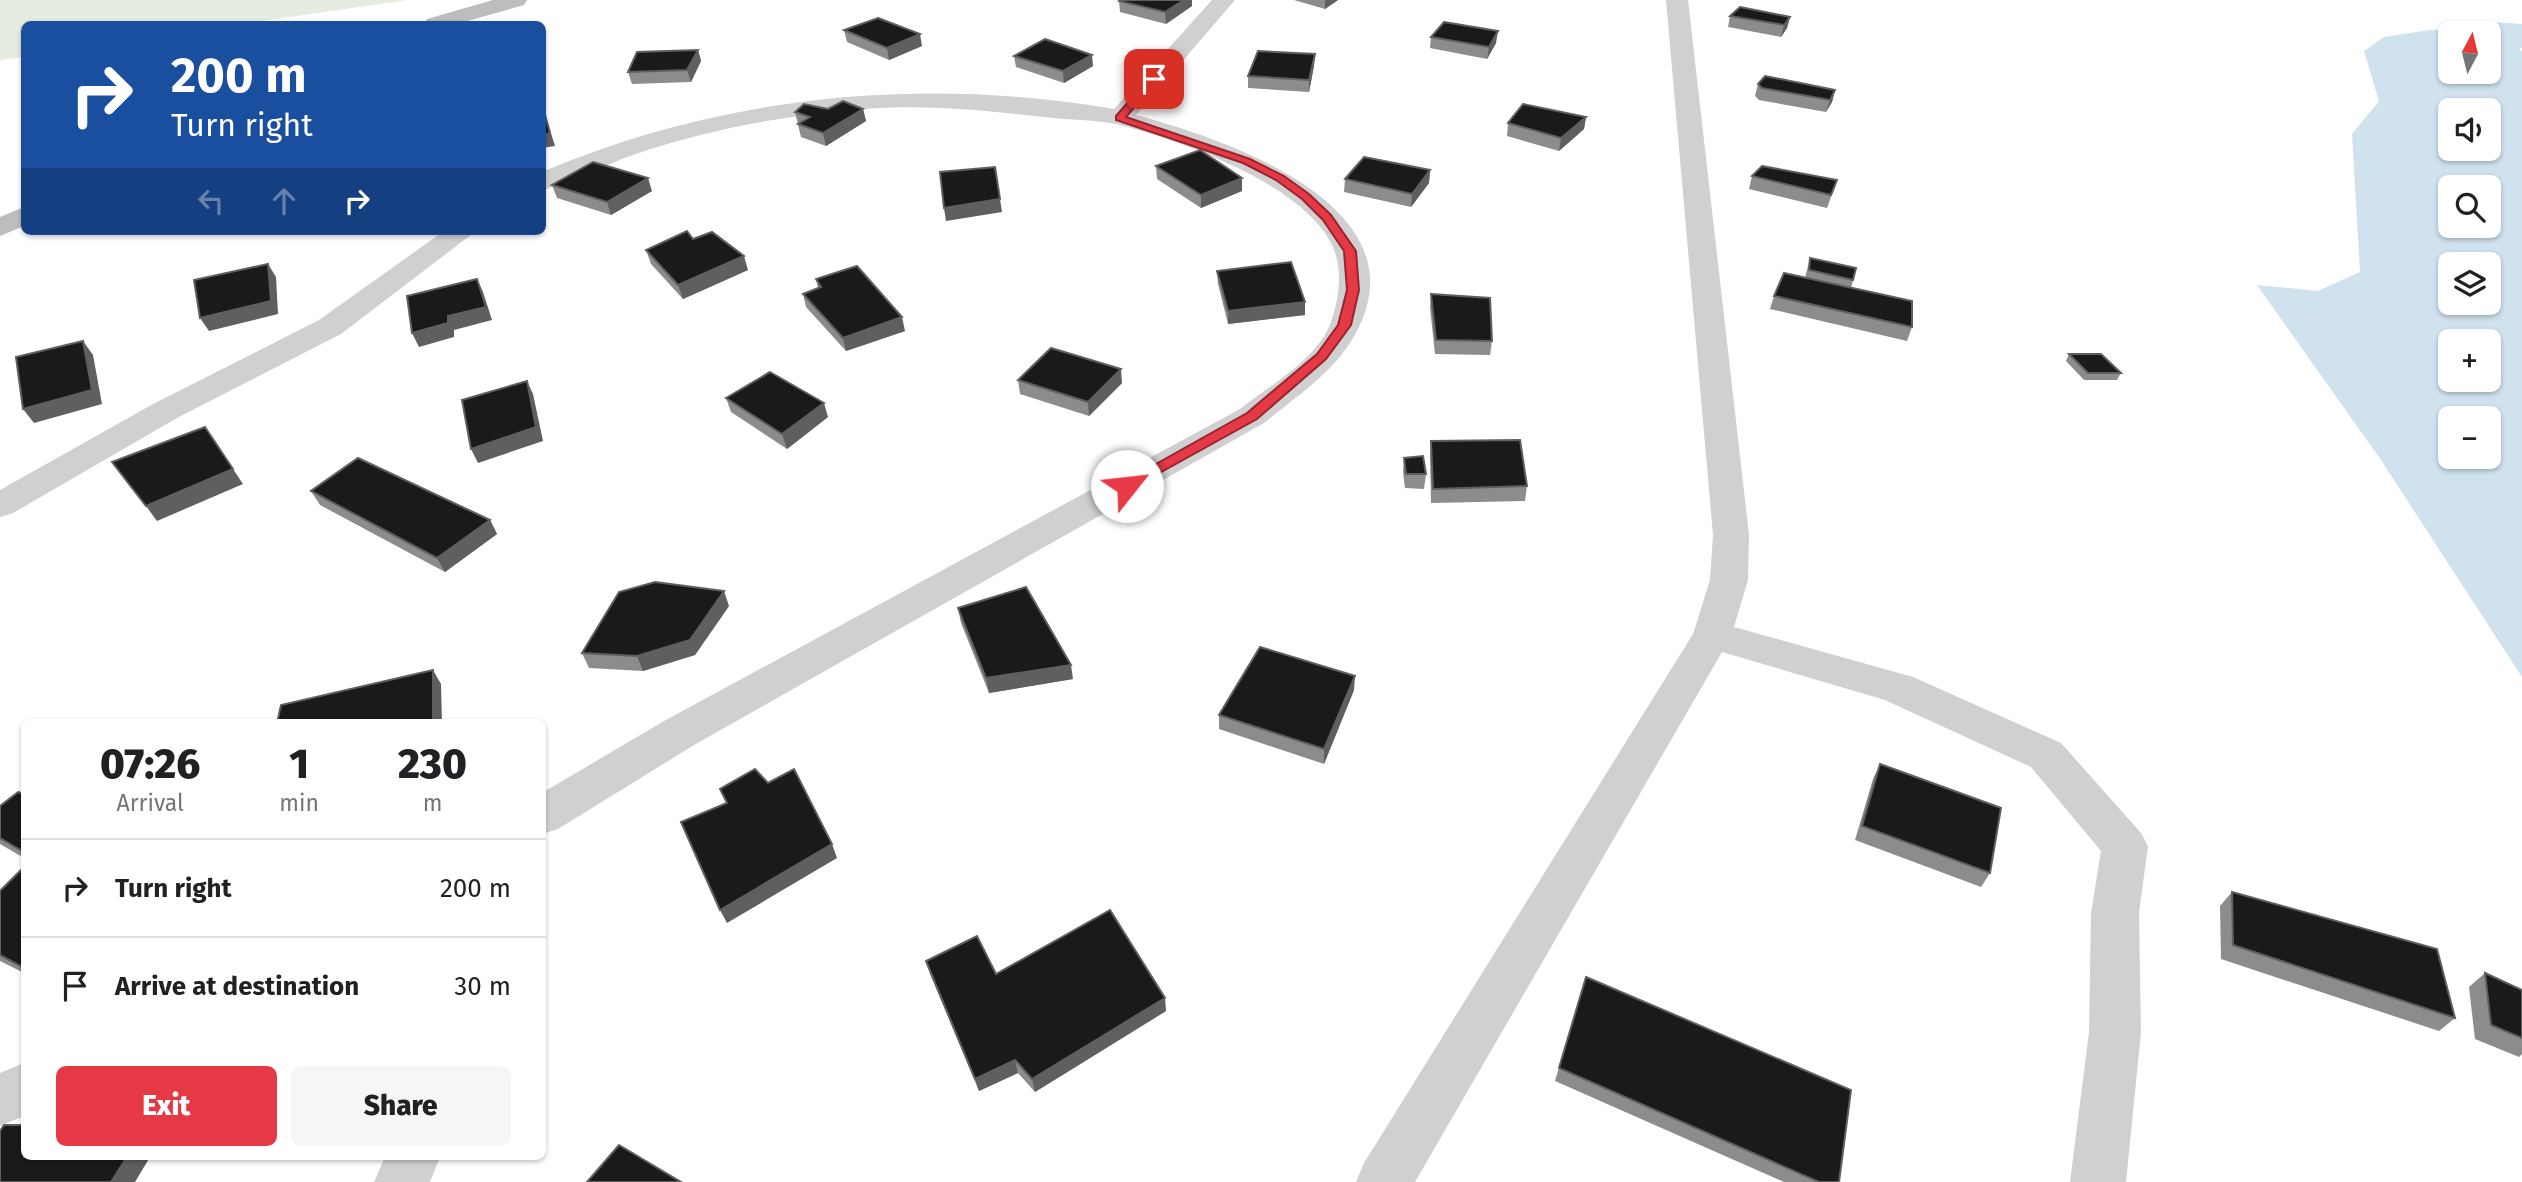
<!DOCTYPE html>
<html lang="en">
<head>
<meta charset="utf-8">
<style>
	body { margin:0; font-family:"Fira Sans",sans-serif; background:#f6f6f6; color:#202124; height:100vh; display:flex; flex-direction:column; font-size:26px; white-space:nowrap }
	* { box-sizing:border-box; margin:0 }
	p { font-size:23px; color:#757577 }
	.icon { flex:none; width:38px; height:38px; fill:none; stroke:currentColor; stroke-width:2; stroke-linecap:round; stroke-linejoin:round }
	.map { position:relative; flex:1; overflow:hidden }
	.drawer { position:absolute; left:21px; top:719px; width:525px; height:441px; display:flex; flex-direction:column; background:#fff; border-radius:10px; box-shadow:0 2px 5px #0004 }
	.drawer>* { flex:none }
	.top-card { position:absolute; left:21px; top:21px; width:525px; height:214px; border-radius:10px; box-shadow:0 2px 5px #0004; background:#1a4fa0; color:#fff; overflow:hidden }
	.needle { width:46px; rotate:7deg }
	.fabs { position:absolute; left:2438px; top:21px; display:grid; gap:14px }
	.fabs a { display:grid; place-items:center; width:63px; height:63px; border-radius:10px; background:#fff; box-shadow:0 2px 5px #0004; font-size:35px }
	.pin { position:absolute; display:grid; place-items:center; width:60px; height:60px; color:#fff; margin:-30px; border-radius:14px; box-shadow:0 4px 10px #0006 }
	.me { position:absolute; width:77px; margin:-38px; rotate:61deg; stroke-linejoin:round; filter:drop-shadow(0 0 5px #0008) }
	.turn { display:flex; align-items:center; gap:24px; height:147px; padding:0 35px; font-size:32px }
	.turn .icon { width:91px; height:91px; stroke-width:2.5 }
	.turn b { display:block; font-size:49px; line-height:60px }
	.lanes { display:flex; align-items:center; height:66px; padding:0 35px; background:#0003; justify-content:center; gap:35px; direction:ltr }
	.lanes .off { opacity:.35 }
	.eta { display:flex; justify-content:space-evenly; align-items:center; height:119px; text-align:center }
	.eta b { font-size:42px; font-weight:800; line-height:49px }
	.button { display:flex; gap:14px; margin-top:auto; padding:14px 35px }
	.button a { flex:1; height:80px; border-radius:10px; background:#e63946; color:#fff; font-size:28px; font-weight:800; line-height:80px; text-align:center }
	.button a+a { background:#f6f6f6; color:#202124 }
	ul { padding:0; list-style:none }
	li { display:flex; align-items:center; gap:21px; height:98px; padding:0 35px; border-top:2px solid #e0e0e0 }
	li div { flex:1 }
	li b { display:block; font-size:26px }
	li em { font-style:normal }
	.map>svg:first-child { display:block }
	.green { fill:#e6ecdf }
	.water { fill:#cfe2ee; fill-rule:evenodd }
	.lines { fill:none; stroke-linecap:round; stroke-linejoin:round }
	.river { fill:#cfe2ee; fill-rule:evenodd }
	.street { fill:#d0d0d0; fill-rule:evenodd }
	.secondary { fill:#bdbdbd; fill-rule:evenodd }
	.wall { fill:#8c8c8c }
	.shaded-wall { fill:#5f5f5f }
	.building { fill:#1a1a1a; stroke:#5f5f5f; stroke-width:2 }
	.route { fill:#e63946; stroke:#96252e; stroke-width:2 }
</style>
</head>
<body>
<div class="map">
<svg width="2522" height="1182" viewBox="0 0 2522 1182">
	<rect width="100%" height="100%" fill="#fff"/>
	<path class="green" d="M 0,0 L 407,0 L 242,24 L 24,24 L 24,57 L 0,60 Z"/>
	<path class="water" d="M 2485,29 L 2522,62 L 2522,677 L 2381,460 L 2257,285 L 2318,291 L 2360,272 L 2352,134 L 2379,101 L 2364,51 L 2384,37 L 2429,30 ZM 2450,33 L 2488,33 L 2488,72 L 2450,72 ZM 2450,110 L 2488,110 L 2488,149 L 2450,149 ZM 2450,187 L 2488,187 L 2488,226 L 2450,226 ZM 2450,264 L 2488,264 L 2488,303 L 2450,303 ZM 2450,341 L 2488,341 L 2488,380 L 2450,380 ZM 2488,418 L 2488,457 L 2450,457 L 2450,418 Z"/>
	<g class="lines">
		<path class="river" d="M 2491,22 L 2522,24 L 2522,48 L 2519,48 L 2522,52 L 2522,98 L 2507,94 L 2488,63 L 2488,33 L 2472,33 L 2477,26 Z"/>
		<g class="street">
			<path d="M 1212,0 L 1235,0 L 1136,115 C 1222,138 1421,204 1358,329 C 1338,370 1298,395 1264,423 L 694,745 L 558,829 L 542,834 L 542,793 L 664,721 L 1240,409 C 1269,386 1314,361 1329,327 C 1339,302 1344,270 1332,245 C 1303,184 1178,139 1116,124 C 1095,120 1074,120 1053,118 C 989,111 928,104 863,109 C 787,115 709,129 636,154 C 605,164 574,182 542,190 L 542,172 C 723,95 922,76 1114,109 Z"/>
			<path d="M 1666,0 L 1688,0 L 1749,535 L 1748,580 L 1734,627 L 1913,677 L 2061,743 L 2141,833 L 2148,846 L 2139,913 L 2141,1032 L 2126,1182 L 2070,1182 L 2089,1032 L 2091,913 L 2101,851 L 2031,767 L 1885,700 L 1722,652 L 1415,1182 L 1356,1182 L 1364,1163 L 1693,634 L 1710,580 L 1713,535 Z"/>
			<path d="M 444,231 L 476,231 L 341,334 L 177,418 L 13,513 L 0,517 L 0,490 L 153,404 L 319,320 Z"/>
			<path d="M 24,1063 L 24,1116 L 0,1126 L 0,1073 Z"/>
			<path d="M 385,1157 L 440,1157 L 430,1182 L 374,1182 Z"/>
		</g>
		<g class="secondary">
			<path d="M 493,0 L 527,0 L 524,5 L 457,24 L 424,24 L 427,19 Z"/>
			<path d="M 24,207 L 24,226 L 0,236 L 0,217 Z"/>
		</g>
	</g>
	<g class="wall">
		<path d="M 1120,0 L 1192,0 L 1192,6 L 1166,24 L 1120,12 L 1119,1 Z"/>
		<path d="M 1294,0 L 1338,0 L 1325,9 Z"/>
		<path d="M 1730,16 L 1790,17 L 1787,28 L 1781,37 L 1728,27 Z"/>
		<path d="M 844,30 L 922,46 L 889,60 L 847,42 Z"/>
		<path d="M 1431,37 L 1496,43 L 1487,59 L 1430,48 Z"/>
		<path d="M 698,50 L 701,61 L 691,82 L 632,84 L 628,72 Z"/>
		<path d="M 1014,56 L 1093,66 L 1064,83 L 1016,67 Z"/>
		<path d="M 1314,66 L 1309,92 L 1248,88 L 1248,76 Z"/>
		<path d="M 1758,84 L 1835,90 L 1832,102 L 1826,112 L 1759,100 L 1755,96 Z"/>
		<path d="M 828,109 L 863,109 L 866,121 L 826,146 L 801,137 L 795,112 Z"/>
		<path d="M 1586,117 L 1584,129 L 1559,151 L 1507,136 L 1508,123 Z"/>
		<path d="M 1156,166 L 1242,178 L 1242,191 L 1201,208 L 1157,179 Z"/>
		<path d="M 1430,170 L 1429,183 L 1411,207 L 1344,192 L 1345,179 Z"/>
		<path d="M 1752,176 L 1837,180 L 1827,208 L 1749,189 Z"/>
		<path d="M 552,185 L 652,191 L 611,215 L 557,198 Z"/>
		<path d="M 693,239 L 748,270 L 683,299 L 651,264 L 646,250 Z"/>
		<path d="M 1810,258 L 1853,280 L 1851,288 L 1912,327 L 1907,341 L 1770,309 L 1774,296 L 1805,278 Z"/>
		<path d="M 1217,271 L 1305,302 L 1305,315 L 1228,324 L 1218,284 Z"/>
		<path d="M 816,279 L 905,331 L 846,351 L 806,307 L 803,294 L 818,288 Z"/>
		<path d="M 1431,294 L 1492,341 L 1490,355 L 1435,354 L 1430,308 Z"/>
		<path d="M 2069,354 L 2121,373 L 2117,380 L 2084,380 L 2066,361 Z"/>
		<path d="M 1018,380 L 1122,383 L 1089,416 L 1020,394 Z"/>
		<path d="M 726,398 L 828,417 L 787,449 L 731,412 Z"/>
		<path d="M 1431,441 L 1527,486 L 1525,501 L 1431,503 L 1430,455 Z"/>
		<path d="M 1404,458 L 1426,474 L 1424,489 L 1405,488 L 1403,472 Z"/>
		<path d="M 311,491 L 490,520 L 497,534 L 445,572 L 320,505 Z"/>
		<path d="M 729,606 L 695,655 L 643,671 L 589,668 L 582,653 Z"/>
		<path d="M 958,608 L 1073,679 L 989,693 L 961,623 Z"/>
		<path d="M 1354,690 L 1324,764 L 1219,729 L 1219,715 Z"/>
		<path d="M 1880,764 L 1990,873 L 1981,887 L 1855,840 L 1873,779 Z"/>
		<path d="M 24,794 L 24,858 L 0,844 L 0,806 Z"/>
		<path d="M 24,867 L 24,973 L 0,961 L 0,891 Z"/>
		<path d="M 2232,892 L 2455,1018 L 2439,1031 L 2221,959 L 2220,906 Z"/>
		<path d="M 926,961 L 996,974 L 1166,1011 L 1035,1092 L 1018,1073 L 979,1091 L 930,974 Z"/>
		<path d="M 2485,973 L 2522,990 L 2522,1054 L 2519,1057 L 2475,1039 L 2469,987 Z"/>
		<path d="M 1586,977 L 1839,1182 L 1784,1182 L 1555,1081 Z"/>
	</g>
	<g class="shaded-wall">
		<path d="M 1184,0 L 1192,0 L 1192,6 L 1166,24 L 1165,12 Z"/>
		<path d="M 1325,0 L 1338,0 L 1325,9 Z"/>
		<path d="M 1790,17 L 1787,28 L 1781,37 L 1784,25 Z"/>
		<path d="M 1498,31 L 1496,43 L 1487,59 L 1489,47 Z"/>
		<path d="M 920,34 L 922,46 L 889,60 L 887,48 Z"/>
		<path d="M 698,50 L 701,61 L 691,82 L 687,70 Z"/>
		<path d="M 1315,54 L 1314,66 L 1309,92 L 1309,80 Z"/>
		<path d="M 1092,55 L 1093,66 L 1064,83 L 1063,71 Z"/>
		<path d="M 1835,90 L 1832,102 L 1826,112 L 1830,100 Z"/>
		<path d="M 863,109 L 866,121 L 826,146 L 823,133 Z"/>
		<path d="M 544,111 L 555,146 L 542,148 L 542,135 Z"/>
		<path d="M 1586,117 L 1584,129 L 1559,151 L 1561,138 Z"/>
		<path d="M 1430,170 L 1429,183 L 1411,207 L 1412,194 Z"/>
		<path d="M 648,178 L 652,191 L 611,215 L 607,202 Z"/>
		<path d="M 1242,178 L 1242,191 L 1201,208 L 1201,195 Z"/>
		<path d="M 1000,199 L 1002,212 L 946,221 L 944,208 Z"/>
		<path d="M 744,256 L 748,270 L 683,299 L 678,285 Z"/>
		<path d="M 268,264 L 276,277 L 278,314 L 209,331 L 200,318 Z"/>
		<path d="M 477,279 L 483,292 L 492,320 L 454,330 L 454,337 L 419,347 L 412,333 L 448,316 Z"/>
		<path d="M 1305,302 L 1305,315 L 1228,324 L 1228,311 Z"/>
		<path d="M 902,317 L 905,331 L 846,351 L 843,338 Z"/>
		<path d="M 83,341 L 93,355 L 102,404 L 34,423 L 23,409 Z"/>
		<path d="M 1121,369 L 1122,383 L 1089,416 L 1088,402 Z"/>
		<path d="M 527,381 L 533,394 L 543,441 L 478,463 L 471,449 Z"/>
		<path d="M 824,403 L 828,417 L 787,449 L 782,434 Z"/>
		<path d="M 233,469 L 243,484 L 157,521 L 146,506 Z"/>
		<path d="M 490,520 L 497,534 L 445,572 L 437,558 Z"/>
		<path d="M 724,591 L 729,606 L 695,655 L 643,671 L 637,656 Z"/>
		<path d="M 1071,665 L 1073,679 L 989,693 L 986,678 Z"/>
		<path d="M 433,670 L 441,684 L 442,723 L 433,723 Z"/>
		<path d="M 1355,676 L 1354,690 L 1324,764 L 1324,749 Z"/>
		<path d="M 832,844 L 837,858 L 727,923 L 720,910 Z"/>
		<path d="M 1165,998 L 1166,1011 L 1035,1092 L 1032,1079 Z"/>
		<path d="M 1015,1060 L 1018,1073 L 979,1091 L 975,1079 Z"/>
		<path d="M 127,1157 L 150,1157 L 135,1182 L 111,1182 Z"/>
	</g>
	<g class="building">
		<path d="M 1120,0 L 1184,0 L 1165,12 L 1119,1 Z"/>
		<path d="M 1740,7 L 1790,17 L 1784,25 L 1730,16 Z"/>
		<path d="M 878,18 L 920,34 L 887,48 L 844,30 Z"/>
		<path d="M 1444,22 L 1498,31 L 1489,47 L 1431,37 Z"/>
		<path d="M 1045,39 L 1092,55 L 1063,71 L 1014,56 Z"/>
		<path d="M 698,50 L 687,70 L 628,72 L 637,52 Z"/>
		<path d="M 1258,51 L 1315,54 L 1309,80 L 1248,76 Z"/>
		<path d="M 1765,76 L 1835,90 L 1830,100 L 1762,88 L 1758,84 Z"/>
		<path d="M 843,101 L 863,109 L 823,133 L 798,124 L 810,117 L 795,112 L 804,104 L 828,109 Z"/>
		<path d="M 1523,104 L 1586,117 L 1561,138 L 1508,123 Z"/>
		<path d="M 542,111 L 544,111 L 550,133 L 542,135 Z"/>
		<path d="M 1200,150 L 1242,178 L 1201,195 L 1156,166 Z"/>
		<path d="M 1364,157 L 1430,170 L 1412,194 L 1345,179 Z"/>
		<path d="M 593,162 L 648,178 L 607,202 L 552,185 Z"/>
		<path d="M 1762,166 L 1837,180 L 1831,195 L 1752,176 Z"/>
		<path d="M 995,167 L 1000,199 L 944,208 L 940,172 Z"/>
		<path d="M 687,231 L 693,239 L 712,232 L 744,256 L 678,285 L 646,250 Z"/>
		<path d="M 1810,258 L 1856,268 L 1853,280 L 1809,270 Z"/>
		<path d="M 1291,262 L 1305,302 L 1228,311 L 1217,271 Z"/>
		<path d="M 268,264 L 271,301 L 200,318 L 194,280 Z"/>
		<path d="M 857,266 L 902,317 L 843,338 L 803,294 L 821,287 L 816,279 Z"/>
		<path d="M 1784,273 L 1912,301 L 1912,327 L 1774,296 Z"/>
		<path d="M 477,279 L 486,307 L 448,316 L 448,323 L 412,333 L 407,296 Z"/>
		<path d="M 1431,294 L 1490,298 L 1492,341 L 1436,340 Z"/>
		<path d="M 83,341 L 92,390 L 23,409 L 16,357 Z"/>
		<path d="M 1051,348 L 1121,369 L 1088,402 L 1018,380 Z"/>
		<path d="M 2069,354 L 2101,354 L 2121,373 L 2088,373 Z"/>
		<path d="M 770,372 L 824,403 L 782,434 L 726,398 Z"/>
		<path d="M 527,381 L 536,427 L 471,449 L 462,400 Z"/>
		<path d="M 205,427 L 233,469 L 146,506 L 112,462 Z"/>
		<path d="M 1520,440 L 1527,486 L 1433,489 L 1431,441 Z"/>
		<path d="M 1423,456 L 1426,474 L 1406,474 L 1404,458 Z"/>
		<path d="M 358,458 L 490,520 L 437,558 L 311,491 Z"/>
		<path d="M 655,582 L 724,591 L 690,640 L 637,656 L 582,653 L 619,592 Z"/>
		<path d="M 1026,587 L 1071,665 L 986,678 L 958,608 Z"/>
		<path d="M 1260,647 L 1355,676 L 1324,749 L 1219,715 Z"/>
		<path d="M 433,670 L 433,723 L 277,723 L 281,705 Z"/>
		<path d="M 1880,764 L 2001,808 L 1990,873 L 1862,826 Z"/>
		<path d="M 755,769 L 768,783 L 794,769 L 832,844 L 720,910 L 681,822 L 727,803 L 720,789 Z"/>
		<path d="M 18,792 L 24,794 L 24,852 L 0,838 L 0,806 Z"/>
		<path d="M 24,867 L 24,968 L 0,955 L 0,891 Z"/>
		<path d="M 2232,892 L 2437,949 L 2455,1018 L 2233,945 Z"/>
		<path d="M 1110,910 L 1165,998 L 1032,1079 L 1015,1060 L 975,1079 L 926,961 L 977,936 L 996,974 Z"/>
		<path d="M 2485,973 L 2522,990 L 2522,1038 L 2491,1025 Z"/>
		<path d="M 1586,977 L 1851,1090 L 1839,1182 L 1819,1182 L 1559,1068 Z"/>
		<path d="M 4,1125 L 24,1125 L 24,1157 L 127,1157 L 111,1182 L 0,1182 L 0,1131 Z"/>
		<path d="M 619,1145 L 681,1182 L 587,1182 Z"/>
	</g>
	<path class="route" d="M 1151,76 L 1159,79 L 1126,117 L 1250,159 L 1284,176 L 1309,194 L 1331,215 L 1356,251 L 1359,290 L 1351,325 L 1326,359 L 1257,419 L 1127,491 L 1122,489 L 1122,483 L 1247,413 L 1317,354 L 1338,325 L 1347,290 L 1344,251 L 1323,220 L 1302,199 L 1276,180 L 1243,163 L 1116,120 L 1116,116 Z"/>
</svg>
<div class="fabs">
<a><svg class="needle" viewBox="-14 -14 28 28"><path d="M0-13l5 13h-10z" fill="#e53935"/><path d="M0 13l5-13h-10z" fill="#757577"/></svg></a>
<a><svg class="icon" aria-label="sound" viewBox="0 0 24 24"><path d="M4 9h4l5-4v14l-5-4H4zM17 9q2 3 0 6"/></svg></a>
<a><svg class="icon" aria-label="search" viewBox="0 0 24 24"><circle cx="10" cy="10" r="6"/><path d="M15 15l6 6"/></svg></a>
<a><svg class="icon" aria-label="layers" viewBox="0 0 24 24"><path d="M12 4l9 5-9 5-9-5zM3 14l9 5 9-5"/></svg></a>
<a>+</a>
<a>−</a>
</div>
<div class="pin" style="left:1154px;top:79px;background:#d93025"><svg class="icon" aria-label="arrive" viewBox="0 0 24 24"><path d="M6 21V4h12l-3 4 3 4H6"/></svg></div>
<svg class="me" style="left:1127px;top:486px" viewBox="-20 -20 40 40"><circle r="19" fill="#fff"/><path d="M0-13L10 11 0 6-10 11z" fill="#e63946"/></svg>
<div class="top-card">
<div class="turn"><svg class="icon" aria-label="right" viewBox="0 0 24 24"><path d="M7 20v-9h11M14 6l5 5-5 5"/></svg><div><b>200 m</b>Turn right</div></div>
<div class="lanes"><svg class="icon off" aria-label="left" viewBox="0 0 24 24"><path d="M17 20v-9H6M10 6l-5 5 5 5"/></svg><svg class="icon off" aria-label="ahead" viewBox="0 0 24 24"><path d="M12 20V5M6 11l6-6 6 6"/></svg><svg class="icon" aria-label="right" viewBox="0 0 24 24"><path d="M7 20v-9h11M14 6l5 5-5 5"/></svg></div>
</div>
<section class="drawer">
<div class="eta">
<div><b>07:26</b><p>Arrival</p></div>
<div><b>1</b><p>min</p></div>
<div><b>230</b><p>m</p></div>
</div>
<ul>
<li><svg class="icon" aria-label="right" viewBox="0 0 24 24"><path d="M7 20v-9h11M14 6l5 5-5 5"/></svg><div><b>Turn right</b></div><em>200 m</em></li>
<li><svg class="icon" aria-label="arrive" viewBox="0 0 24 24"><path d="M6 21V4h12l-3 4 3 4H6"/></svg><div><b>Arrive at destination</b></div><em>30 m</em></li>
</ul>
<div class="button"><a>Exit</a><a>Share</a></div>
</section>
</div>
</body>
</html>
